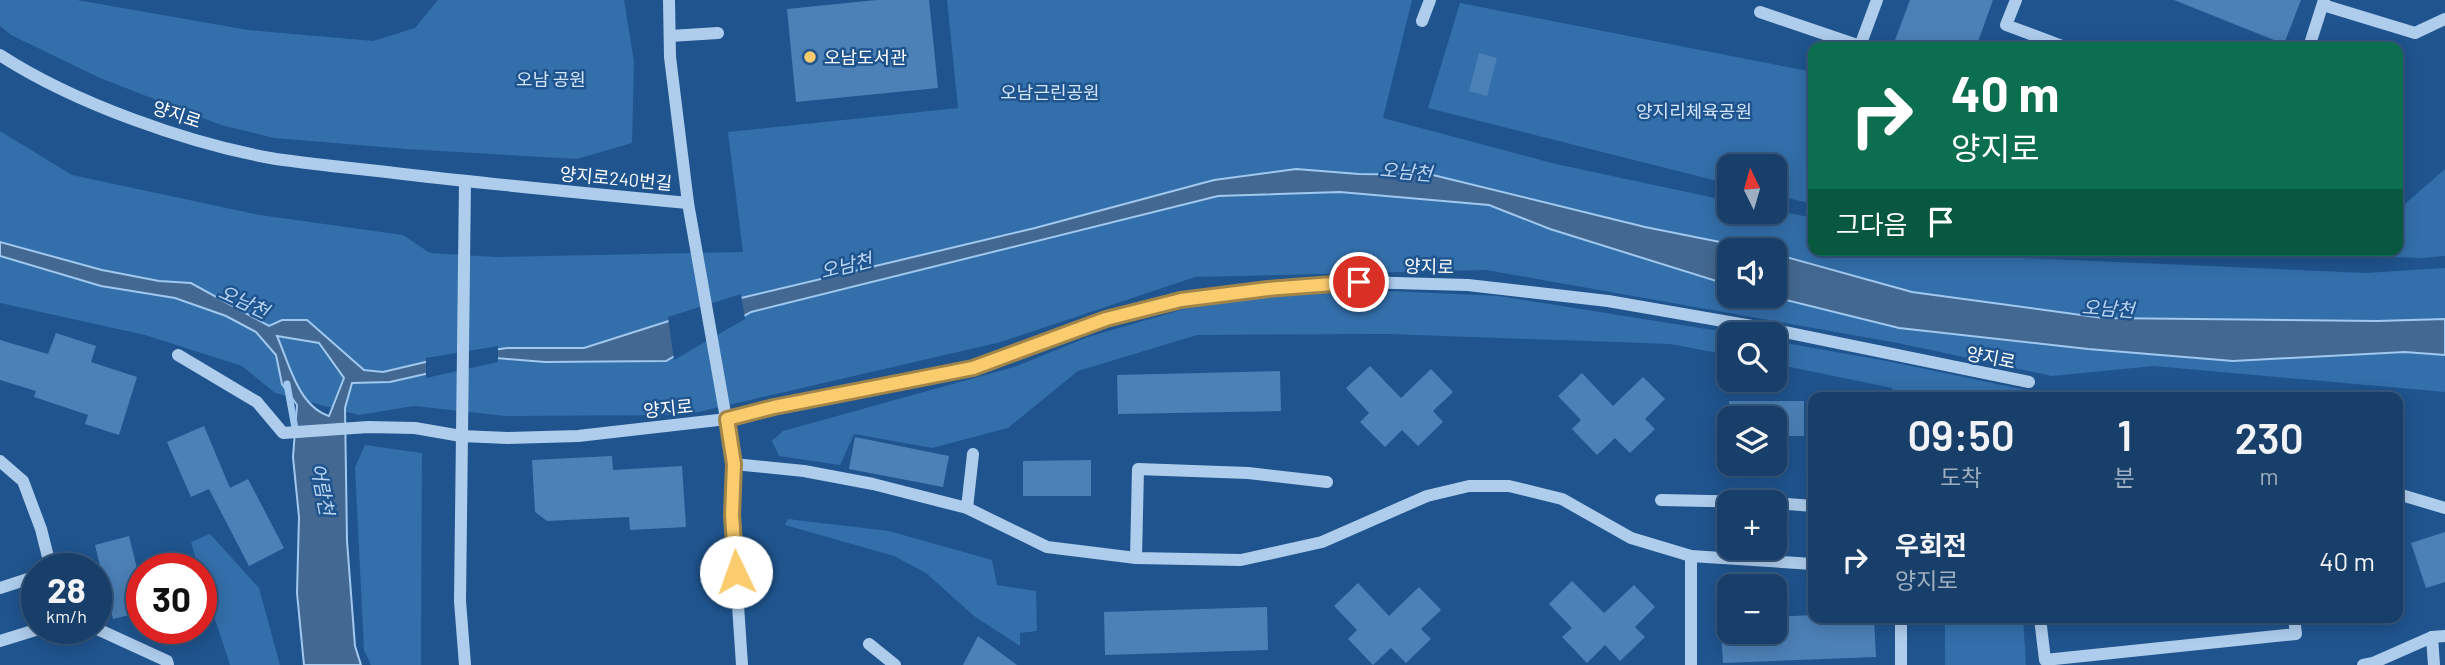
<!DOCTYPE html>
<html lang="ko">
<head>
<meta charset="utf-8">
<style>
	body { margin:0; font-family:Barlow,"Noto Sans KR",sans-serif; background:#244a72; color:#f1f3f6; height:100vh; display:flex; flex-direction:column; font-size:26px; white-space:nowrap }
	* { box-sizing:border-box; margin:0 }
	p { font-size:23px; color:#9eafc1 }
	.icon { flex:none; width:38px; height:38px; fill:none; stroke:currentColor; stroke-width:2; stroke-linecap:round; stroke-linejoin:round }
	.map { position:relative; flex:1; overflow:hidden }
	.details { position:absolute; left:1808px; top:392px; width:595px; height:231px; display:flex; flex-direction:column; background:#173f6a; border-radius:14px; box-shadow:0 4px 18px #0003,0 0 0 2px #36587e }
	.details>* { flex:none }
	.guide { position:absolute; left:1808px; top:42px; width:595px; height:214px; border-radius:14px; box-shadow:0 4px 18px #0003,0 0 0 2px #36587e; background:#0b6e4f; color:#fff; overflow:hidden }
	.needle { width:46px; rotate:355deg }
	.tools { position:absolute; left:1717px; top:154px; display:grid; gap:14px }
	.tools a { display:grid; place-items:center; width:70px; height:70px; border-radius:14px; background:#173f6a; box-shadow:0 4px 18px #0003,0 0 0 2px #36587e; font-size:35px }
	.speed { position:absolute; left:21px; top:553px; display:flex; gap:14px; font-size:35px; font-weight:700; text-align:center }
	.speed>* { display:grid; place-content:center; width:91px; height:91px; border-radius:50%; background:#173f6a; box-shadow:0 4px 18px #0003,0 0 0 2px #36587e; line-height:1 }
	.speed small { font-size:18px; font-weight:400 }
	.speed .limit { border:10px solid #d22; background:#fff; color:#111 }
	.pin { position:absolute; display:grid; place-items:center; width:60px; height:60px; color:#fff; margin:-30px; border:4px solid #fff; border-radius:50%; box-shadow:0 2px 7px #0007 }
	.me { position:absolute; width:77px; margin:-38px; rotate:357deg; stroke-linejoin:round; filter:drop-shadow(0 0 5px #0008) }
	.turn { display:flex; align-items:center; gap:24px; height:147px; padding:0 28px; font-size:32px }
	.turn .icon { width:91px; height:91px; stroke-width:2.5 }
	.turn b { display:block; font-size:49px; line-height:60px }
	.then { display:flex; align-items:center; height:66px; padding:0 28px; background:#0003; gap:14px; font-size:26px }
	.eta { display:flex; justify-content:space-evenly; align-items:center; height:119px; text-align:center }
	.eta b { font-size:42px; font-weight:600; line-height:49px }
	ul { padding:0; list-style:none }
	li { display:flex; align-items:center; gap:21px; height:98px; padding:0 28px }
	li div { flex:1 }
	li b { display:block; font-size:26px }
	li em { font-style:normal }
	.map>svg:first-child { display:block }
	.green { fill:#336fab; fill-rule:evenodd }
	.water { fill:#436992; stroke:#a1c8ee; stroke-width:2; fill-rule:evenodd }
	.pier { fill:#1f548e }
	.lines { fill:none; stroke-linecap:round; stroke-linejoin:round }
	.stream { stroke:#a1c8ee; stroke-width:7 }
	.building { fill:#4c81b7 }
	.minor { stroke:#aecdec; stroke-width:12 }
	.route-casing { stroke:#a28548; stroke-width:18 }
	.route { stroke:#facc6e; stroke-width:12 }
	.poi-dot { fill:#facc6e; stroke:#1f548e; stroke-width:2.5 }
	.labels { text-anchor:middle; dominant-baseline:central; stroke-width:5; stroke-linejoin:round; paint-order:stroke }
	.poi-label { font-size:18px; fill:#fff; stroke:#1f548e; text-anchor:start }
	.park-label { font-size:18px; fill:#d3e6f9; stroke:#1f548e }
	.street-label { font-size:18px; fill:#fff; stroke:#1f548e }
	.water-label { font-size:19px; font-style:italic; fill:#bad6f3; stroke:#1f548e }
</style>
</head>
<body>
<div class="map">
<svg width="2445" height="665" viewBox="0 0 2445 665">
	<rect width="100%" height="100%" fill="#1f548e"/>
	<g class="green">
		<path d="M 0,0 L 77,0 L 248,30 L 373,41 L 415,28 L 438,0 L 624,0 L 634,62 L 632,143 L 577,159 L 406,149 L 274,138 L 221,125 L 100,78 L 11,35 L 0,26 Z"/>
		<path d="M 947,0 L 1412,0 L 1383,118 L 1556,164 L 1729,201 L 1729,212 L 1775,210 L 1813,218 L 1813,250 L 1940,250 L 1956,255 L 2366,273 L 2445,268 L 2445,392 L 2154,366 L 2052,376 L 1898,343 L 1486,270 L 1195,277 L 1001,342 L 685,415 L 505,416 L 414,406 L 359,415 L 275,393 L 242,366 L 145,335 L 0,303 L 0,131 L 72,175 L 260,215 L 403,235 L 430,253 L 496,257 L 743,252 L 728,132 L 958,108 ZM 1729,250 L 1774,250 L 1774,296 L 1729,296 Z"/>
		<path d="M 1460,3 L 1813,72 L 1813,204 L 1775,195 L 1774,166 L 1729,166 L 1729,184 L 1428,108 Z"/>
		<path d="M 2445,169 L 2445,256 L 2421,258 L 2195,250 L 2398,250 L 2398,210 Z"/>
		<path d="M 1367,290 L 1499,296 L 1738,334 L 1729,334 L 1729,355 L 1670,344 L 1388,334 L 1197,335 L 1078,371 L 1008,428 L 932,448 L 854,434 L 840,465 L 779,456 L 772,441 L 783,431 L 1014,367 L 1088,337 L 1184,309 L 1281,295 Z"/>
		<path d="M 1774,341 L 1887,361 L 2050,395 L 2049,397 L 1894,397 L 1892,388 L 1775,364 Z"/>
		<path d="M 365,445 L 422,453 L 421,665 L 371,665 L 364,650 L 355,467 Z"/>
		<path d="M 788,519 L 889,531 L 992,560 L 997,585 L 1036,591 L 1037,631 L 1020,633 L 1020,646 L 974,616 L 926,573 L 894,556 L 785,525 Z"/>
		<path d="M 210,534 L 259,588 L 280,665 L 230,665 L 201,577 L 201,569 L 199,569 L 191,542 Z"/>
		<path d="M 1945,618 L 2023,618 L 2026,665 L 1945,665 Z"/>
	</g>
	<g class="water">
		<path d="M 1296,169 L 1359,174 L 1433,175 L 1645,227 L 1760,250 L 1729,250 L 1729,285 L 1550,229 L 1489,205 L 1340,192 L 1218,196 L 751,312 L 666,361 L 545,362 L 496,358 L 390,382 L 352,383 L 345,408 L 347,541 L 355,646 L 361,665 L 304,665 L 297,593 L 299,517 L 293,457 L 297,405 L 282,384 L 276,355 L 256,332 L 226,316 L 175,298 L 101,286 L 0,256 L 0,242 L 102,270 L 159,281 L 191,283 L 269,326 L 282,320 L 307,320 L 364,370 L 383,372 L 451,356 L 507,348 L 584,348 L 741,298 L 1035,228 L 1214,180 ZM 277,336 L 319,343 L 344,378 L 329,416 C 298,406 289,363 277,336 Z"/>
		<path d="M 1775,254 L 1912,292 L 2103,318 L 2377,321 L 2445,319 L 2445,355 L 2405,352 L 2233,361 L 2088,349 L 1899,328 L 1770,296 L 1774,296 Z"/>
	</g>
	<g class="pier">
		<path d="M 741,294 L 745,319 L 674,360 L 668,317 Z"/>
		<path d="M 498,346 L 498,362 L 426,378 L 426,358 Z"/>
	</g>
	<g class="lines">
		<path class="stream" d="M 287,384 L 296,434"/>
	</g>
	<g class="building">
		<path d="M 877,0 L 929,0 L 938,88 L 796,102 L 787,9 Z"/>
		<path d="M 1910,0 L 1993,0 L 1976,47 L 1915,47 L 1895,40 Z"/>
		<path d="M 2174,0 L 2301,0 L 2284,44 Z"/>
		<path d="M 1479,53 L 1497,58 L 1487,96 L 1469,91 Z"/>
		<path d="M 56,333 L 96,346 L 91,362 L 137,377 L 119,435 L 85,424 L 88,415 L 34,397 L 36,391 L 0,380 L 0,340 L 48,354 Z"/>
		<path d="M 1370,366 L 1401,398 L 1431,369 L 1453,392 L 1433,411 L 1443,422 L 1418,446 L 1402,430 L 1385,447 L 1360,422 L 1369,413 L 1346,388 Z"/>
		<path d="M 1280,371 L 1281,411 L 1118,414 L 1117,375 Z"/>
		<path d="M 1582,373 L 1613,406 L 1643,377 L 1665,399 L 1645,419 L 1655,429 L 1630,453 L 1615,438 L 1597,455 L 1572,429 L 1581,420 L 1558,396 Z"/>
		<path d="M 1729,401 L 1804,401 L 1804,436 L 1774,436 L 1774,418 L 1729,418 Z"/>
		<path d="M 204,426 L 230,488 L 248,479 L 284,548 L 249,566 L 209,489 L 191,497 L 167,442 Z"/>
		<path d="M 855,437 L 949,456 L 943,487 L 849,469 Z"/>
		<path d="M 612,456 L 613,470 L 682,466 L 686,527 L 630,530 L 629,517 L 547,521 L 535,512 L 532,460 Z"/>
		<path d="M 1091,460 L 1091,496 L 1023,496 L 1023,461 Z"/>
		<path d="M 2445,532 L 2445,582 L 2426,588 L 2411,543 Z"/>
		<path d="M 129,536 L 142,589 L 142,612 L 113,619 L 95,545 Z"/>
		<path d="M 1572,581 L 1604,613 L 1634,585 L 1655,607 L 1635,627 L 1645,637 L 1620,661 L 1605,645 L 1587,663 L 1562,637 L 1572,628 L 1549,604 Z"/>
		<path d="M 1358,583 L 1389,616 L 1419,587 L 1441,610 L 1421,629 L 1431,639 L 1406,663 L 1391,648 L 1373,665 L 1348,639 L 1357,630 L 1334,606 Z"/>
		<path d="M 1267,607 L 1268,650 L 1105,655 L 1104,612 Z"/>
		<path d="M 1813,615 L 1813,618 L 1874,618 L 1876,657 L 1723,663 L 1721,632 L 1774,632 L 1774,617 Z"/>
		<path d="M 978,636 L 1017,665 L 963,665 Z"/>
	</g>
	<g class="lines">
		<g class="minor">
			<path d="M 2016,0 L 2006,25 L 2065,47"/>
			<path d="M 2323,5 L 2415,33 L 2445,19"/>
			<path d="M 1760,12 L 1860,46 L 1877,0"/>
			<path d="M 1422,21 L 1430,0"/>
			<path d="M 670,36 L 718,33"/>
			<path d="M 2309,47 L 2324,0"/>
			<path d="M 0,55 C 74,103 189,144 276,159 C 318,165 361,169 403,174 C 498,185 593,194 688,203 L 670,57 L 669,0"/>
			<path d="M 465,181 L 460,601 L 465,665"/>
			<path d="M 688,203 L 734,464 L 732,515 L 742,665"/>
			<path d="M 178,355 L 257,402 L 283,433 L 368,427 L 415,428 L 461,436 L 508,438 L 578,436 L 727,419 L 774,407 L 973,368 L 1106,319 L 1181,300 L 1267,289 L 1359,282 L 1468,285 L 1608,301 L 1775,330 L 2029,382"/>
			<path d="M 0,461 L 23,481 L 41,529 L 51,569"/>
			<path d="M 734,464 L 804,471 L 873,484 L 967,508 L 1047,547 L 1136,558 L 1241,560 L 1322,542 L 1427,496 L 1469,486 L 1509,486 L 1562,499 L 1631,538 L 1691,556 L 1813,564"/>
			<path d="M 2398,494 L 2445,508"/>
			<path d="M 1661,500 L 1757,502"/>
			<path d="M 1774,503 L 1813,506"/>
			<path d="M 967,508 L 973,454"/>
			<path d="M 1136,558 L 1138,469 L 1248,473 L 1327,482"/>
			<path d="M 0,588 L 37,576"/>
			<path d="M 2040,618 L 2045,660 L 2296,634 L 2294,618"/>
			<path d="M 95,628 L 167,661 L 168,665"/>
			<path d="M 2432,637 L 2434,665"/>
			<path d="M 0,641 L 42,628"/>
			<path d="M 869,644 L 895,665"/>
			<path d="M 1691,665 L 1691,556"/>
			<path d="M 1901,665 L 1901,618"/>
			<path d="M 2363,665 L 2373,663 L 2432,637 L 2445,636"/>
		</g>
	</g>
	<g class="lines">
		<defs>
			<path id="route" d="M 736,572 L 732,515 L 734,464 L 727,419 L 774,407 L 973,368 L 1106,319 L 1181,300 L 1268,289 L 1359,282"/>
		</defs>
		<use href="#route" class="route-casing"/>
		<use href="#route" class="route"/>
	</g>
	<circle class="poi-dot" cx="810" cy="57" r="7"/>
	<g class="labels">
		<g class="poi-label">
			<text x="824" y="57">오남도서관</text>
		</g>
		<g class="park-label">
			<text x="551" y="79">오남 공원</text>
			<text x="1050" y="92">오남근린공원</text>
			<text x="1694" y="111">양지리체육공원</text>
		</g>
		<g class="street-label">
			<text transform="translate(177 114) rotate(18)">양지로</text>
			<text transform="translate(616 178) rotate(5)">양지로240번길</text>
			<text transform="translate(1429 266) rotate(1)">양지로</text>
			<text transform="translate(1991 357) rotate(11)">양지로</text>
			<text transform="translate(668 408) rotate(-6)">양지로</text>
		</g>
		<g class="water-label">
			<text transform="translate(1406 171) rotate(5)">오남천</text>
			<text transform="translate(846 265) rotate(-14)">오남천</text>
			<text transform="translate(244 301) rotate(25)">오남천</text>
			<text transform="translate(2108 308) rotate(4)">오남천</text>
			<text transform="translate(323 489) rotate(79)">어람천</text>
		</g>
	</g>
</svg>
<div class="tools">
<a><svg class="needle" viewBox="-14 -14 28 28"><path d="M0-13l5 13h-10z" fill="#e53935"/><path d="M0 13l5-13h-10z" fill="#9eafc1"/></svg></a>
<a><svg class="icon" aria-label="sound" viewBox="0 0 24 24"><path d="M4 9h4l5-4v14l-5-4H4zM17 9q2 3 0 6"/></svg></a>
<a><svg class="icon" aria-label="search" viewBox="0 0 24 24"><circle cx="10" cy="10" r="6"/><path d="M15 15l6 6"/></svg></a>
<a><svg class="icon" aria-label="layers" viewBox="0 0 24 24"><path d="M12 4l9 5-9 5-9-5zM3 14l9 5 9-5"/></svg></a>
<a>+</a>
<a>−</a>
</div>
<div class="speed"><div>28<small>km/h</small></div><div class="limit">30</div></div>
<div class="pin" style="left:1359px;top:282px;background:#d93025"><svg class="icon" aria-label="arrive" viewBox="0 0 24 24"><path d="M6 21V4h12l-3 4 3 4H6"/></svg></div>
<svg class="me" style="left:736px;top:572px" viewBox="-20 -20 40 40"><circle r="19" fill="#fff"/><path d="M0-13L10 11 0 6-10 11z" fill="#facc6e"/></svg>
<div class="guide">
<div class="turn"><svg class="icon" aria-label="right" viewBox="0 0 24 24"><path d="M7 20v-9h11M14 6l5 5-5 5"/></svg><div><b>40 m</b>양지로</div></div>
<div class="then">그다음<svg class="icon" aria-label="arrive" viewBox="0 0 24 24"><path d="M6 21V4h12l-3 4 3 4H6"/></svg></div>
</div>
<section class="details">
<div class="eta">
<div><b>09:50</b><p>도착</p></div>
<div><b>1</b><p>분</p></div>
<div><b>230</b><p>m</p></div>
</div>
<ul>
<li><svg class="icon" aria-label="right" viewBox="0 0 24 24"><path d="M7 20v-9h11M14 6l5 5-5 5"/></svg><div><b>우회전</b><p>양지로</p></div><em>40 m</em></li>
</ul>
</section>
</div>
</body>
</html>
